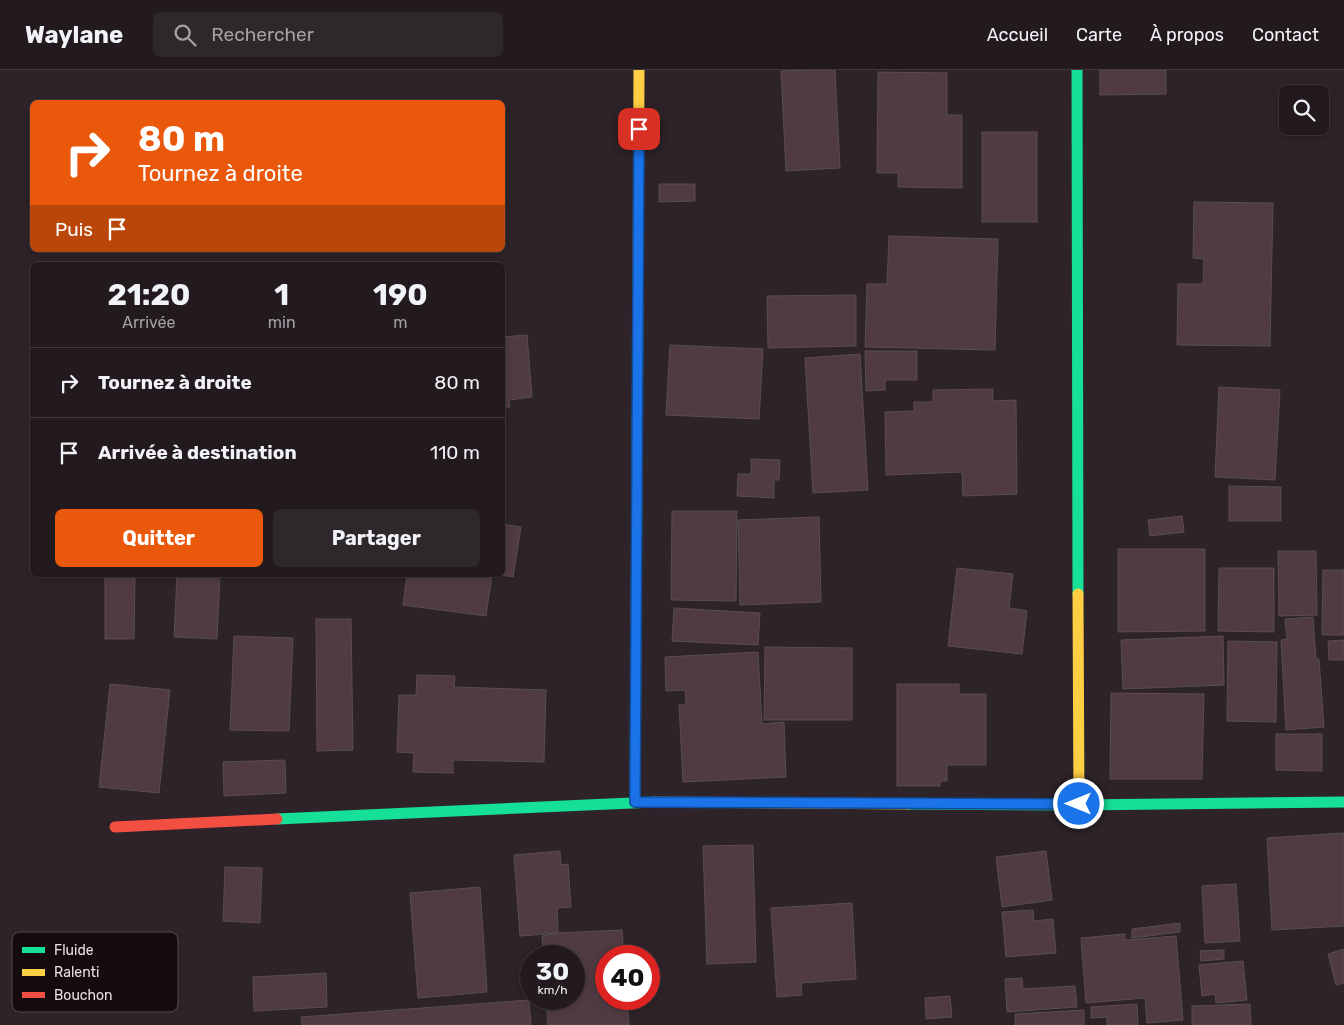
<!DOCTYPE html>
<html lang="fr">
<head>
<meta charset="utf-8">
<style>
	body { margin:0; font-family:Rubik,sans-serif; background:#2e272b; color:#f1f3f6; height:100vh; display:flex; flex-direction:column; font-size:19px; white-space:nowrap }
	* { box-sizing:border-box; margin:0 }
	p { font-size:16px; color:#a2a1a4 }
	.icon { flex:none; width:28px; height:28px; fill:none; stroke:currentColor; stroke-width:2; stroke-linecap:round; stroke-linejoin:round }
	.map { position:relative; flex:1; overflow:hidden }
	.panel { position:absolute; left:30px; top:192px; width:475px; height:315px; display:flex; flex-direction:column; background:#221a1e; border-radius:8px; box-shadow:0 2px 8px #0003,0 0 0 1px #3f383c }
	.panel>* { flex:none }
	.top-card { position:absolute; left:30px; top:30px; width:475px; height:152px; border-radius:8px; box-shadow:0 2px 8px #0003,0 0 0 1px #3f383c; background:#ea580c; color:#fff; overflow:hidden }
	.fabs { position:absolute; left:1279px; top:15px; display:grid; gap:10px }
	.fabs a { display:grid; place-items:center; width:50px; height:50px; border-radius:8px; background:#221a1e; box-shadow:0 2px 8px #0003,0 0 0 1px #3f383c; font-size:25px }
	.speed { position:absolute; left:520px; top:875px; display:flex; gap:10px; font-size:25px; font-weight:700; text-align:center }
	.speed>* { display:grid; place-content:center; width:65px; height:65px; border-radius:50%; background:#221a1e; box-shadow:0 2px 8px #0003,0 0 0 1px #3f383c; line-height:1 }
	.speed small { font-size:12px; font-weight:400 }
	.speed .limit { border:8px solid #d22; background:#fff; color:#111 }
	.pin { position:absolute; display:grid; place-items:center; width:42px; height:42px; color:#fff; margin:-21px; border-radius:10px; box-shadow:0 2px 8px #0006 }
	.me { position:absolute; width:55px; margin:-28px; rotate:270deg; stroke-linejoin:round; filter:drop-shadow(0 0 4px #0008) }
	.turn { display:flex; align-items:center; gap:18px; height:105px; padding:0 25px; font-size:22px }
	.turn .icon { width:65px; height:65px; stroke-width:2.5 }
	.turn b { display:block; font-size:35px; line-height:42px }
	.then { display:flex; align-items:center; height:48px; padding:0 25px; background:#0003; gap:10px; font-size:19px }
	.eta { display:flex; justify-content:space-evenly; align-items:center; height:85px; text-align:center }
	.eta b { font-size:30px; font-weight:700; line-height:35px }
	.action { display:flex; gap:10px; margin-top:auto; padding:10px 25px }
	.action a { flex:1; height:58px; border-radius:8px; background:#ea580c; color:#fff; font-size:20px; font-weight:700; line-height:58px; text-align:center }
	.action a+a { background:#2e272b; color:#f1f3f6 }
	ul { padding:0; list-style:none }
	li { display:flex; align-items:center; gap:15px; height:70px; padding:0 25px; border-top:1px solid #3f383c }
	li div { flex:1 }
	li b { display:block; font-size:19px }
	li em { font-style:normal }
	header { display:flex; align-items:center; gap:30px; box-sizing:border-box; height:70px; padding:0 25px; background:#221a1e; border-bottom:1px solid #3f383c }
	header strong { font-size:24px }
	nav { display:flex; gap:28px; margin-inline-start:auto; font-size:18px }
	.search { width:350px; height:45px; background:#2e272b; display:flex; align-items:center; gap:12px; box-sizing:border-box; padding:0 18px; border-radius:8px; color:#a2a1a4; font-size:19px }
	.map>svg:first-child { display:block }
	.building { fill:#513b42; stroke:#584e51 }
	.lines { fill:none; stroke-linecap:round; stroke-linejoin:round }
	.fast { stroke:#16e098; stroke-width:11 }
	.slow { stroke:#ffcf43; stroke-width:11 }
	.jam { stroke:#f24e42; stroke-width:11 }
	.route-casing { stroke:#114b97; stroke-width:12 }
	.route { stroke:#1a73e8; stroke-width:9 }
	.key { fill:#140b0f; stroke:#554a4f; stroke-width:1 }
	.key-label { font-size:14px; fill:#ecdee4 }
</style>
</head>
<body>
<header>
<strong>Waylane</strong>
<div class="search"><svg class="icon" aria-label="search" viewBox="0 0 24 24"><circle cx="10" cy="10" r="6"/><path d="M15 15l6 6"/></svg>Rechercher</div>
<nav><a>Accueil</a><a>Carte</a><a>À propos</a><a>Contact</a></nav>
</header>
<div class="map">
<svg width="1344" height="955" viewBox="0 0 1344 955">
	<rect width="100%" height="100%" fill="#2d2328"/>
	<g class="building">
		<path d="M 809,0 L 835,0 L 840,98 L 786,101 L 781,1 Z"/>
		<path d="M 1100,0 L 1166,0 L 1166,24 L 1100,25 Z"/>
		<path d="M 878,2 L 947,3 L 947,45 L 962,45 L 962,118 L 898,117 L 898,103 L 877,103 Z"/>
		<rect x="982" y="62" width="55" height="90"/>
		<path d="M 659,114 L 695,114 L 695,131 L 659,132 Z"/>
		<path d="M 1194,132 L 1273,133 L 1270,276 L 1177,275 L 1178,214 L 1203,214 L 1204,189 L 1193,188 Z"/>
		<path d="M 889,166 L 998,169 L 995,280 L 865,277 L 867,214 L 887,214 Z"/>
		<path d="M 856,225 L 856,276 L 768,278 L 767,226 Z"/>
		<path d="M 527,265 L 532,327 L 509,330 L 510,337 L 502,337 L 502,267 Z"/>
		<path d="M 670,275 L 763,279 L 759,349 L 666,345 Z"/>
		<path d="M 865,281 L 917,281 L 917,310 L 885,310 L 885,320 L 866,321 Z"/>
		<path d="M 860,284 L 868,420 L 813,423 L 805,288 Z"/>
		<path d="M 1219,317 L 1280,320 L 1275,410 L 1215,407 Z"/>
		<path d="M 993,319 L 993,331 L 1016,330 L 1017,424 L 963,426 L 962,402 L 886,405 L 885,342 L 914,341 L 914,332 L 933,332 L 933,320 Z"/>
		<path d="M 751,389 L 780,390 L 779,410 L 774,410 L 774,428 L 737,426 L 738,404 L 751,404 Z"/>
		<path d="M 1229,416 L 1281,417 L 1281,451 L 1229,451 Z"/>
		<path d="M 672,441 L 737,441 L 736,531 L 671,530 Z"/>
		<path d="M 1182,446 L 1184,462 L 1150,466 L 1148,450 Z"/>
		<path d="M 819,447 L 821,532 L 740,535 L 738,450 Z"/>
		<path d="M 502,454 L 521,457 L 513,507 L 501,505 L 502,505 Z"/>
		<path d="M 1118,479 L 1205,479 L 1205,561 L 1118,562 Z"/>
		<path d="M 1278,481 L 1316,481 L 1317,545 L 1279,546 Z"/>
		<path d="M 957,498 L 1013,504 L 1009,538 L 1027,541 L 1022,584 L 948,576 Z"/>
		<path d="M 1219,498 L 1274,498 L 1274,562 L 1218,561 Z"/>
		<path d="M 1323,500 L 1344,500 L 1344,565 L 1322,565 Z"/>
		<path d="M 105,505 L 135,505 L 134,569 L 105,569 Z"/>
		<path d="M 177,505 L 220,505 L 217,569 L 174,567 Z"/>
		<path d="M 407,505 L 492,505 L 486,546 L 403,535 Z"/>
		<path d="M 674,538 L 760,543 L 758,575 L 672,571 Z"/>
		<path d="M 1313,547 L 1316,589 L 1319,589 L 1324,657 L 1286,660 L 1281,570 L 1287,569 L 1285,549 Z"/>
		<path d="M 316,549 L 351,549 L 353,680 L 317,681 Z"/>
		<path d="M 234,566 L 293,568 L 289,661 L 230,660 Z"/>
		<path d="M 1223,566 L 1224,615 L 1123,619 L 1121,570 Z"/>
		<path d="M 1344,570 L 1344,590 L 1329,590 L 1328,571 Z"/>
		<path d="M 1228,571 L 1277,572 L 1276,652 L 1227,651 Z"/>
		<path d="M 765,577 L 852,578 L 852,650 L 764,650 Z"/>
		<path d="M 758,582 L 762,654 L 784,652 L 786,707 L 683,712 L 679,635 L 686,635 L 685,620 L 666,621 L 665,587 Z"/>
		<path d="M 417,605 L 455,606 L 454,617 L 546,620 L 544,692 L 453,690 L 453,703 L 413,702 L 414,683 L 397,682 L 399,625 L 416,625 Z"/>
		<path d="M 110,614 L 170,620 L 159,723 L 99,717 Z"/>
		<path d="M 897,614 L 959,614 L 959,624 L 986,624 L 986,695 L 947,695 L 947,711 L 940,711 L 940,716 L 897,716 Z"/>
		<path d="M 1111,623 L 1204,624 L 1202,709 L 1110,709 Z"/>
		<path d="M 1276,664 L 1322,664 L 1322,701 L 1276,700 Z"/>
		<path d="M 285,690 L 286,723 L 224,726 L 223,692 Z"/>
		<path d="M 1344,763 L 1344,856 L 1272,860 L 1267,768 Z"/>
		<path d="M 753,775 L 756,892 L 707,894 L 703,776 Z"/>
		<path d="M 560,781 L 561,795 L 568,794 L 571,837 L 557,838 L 558,863 L 520,866 L 514,785 Z"/>
		<path d="M 1046,781 L 1052,830 L 1002,837 L 996,787 Z"/>
		<path d="M 225,797 L 262,798 L 260,853 L 223,851 Z"/>
		<path d="M 1236,814 L 1240,871 L 1205,873 L 1202,816 Z"/>
		<path d="M 480,817 L 487,922 L 418,928 L 410,823 Z"/>
		<path d="M 852,833 L 856,909 L 801,913 L 802,925 L 777,927 L 771,838 Z"/>
		<path d="M 1033,840 L 1034,851 L 1053,849 L 1056,883 L 1006,887 L 1002,842 Z"/>
		<path d="M 1180,853 L 1180,862 L 1132,868 L 1132,859 Z"/>
		<path d="M 622,860 L 624,886 L 606,886 L 606,929 L 627,929 L 629,955 L 548,955 L 546,929 L 574,929 L 574,886 L 544,886 L 542,866 L 558,863 Z"/>
		<path d="M 1125,864 L 1125,870 L 1176,866 L 1183,950 L 1147,953 L 1145,928 L 1086,933 L 1081,868 Z"/>
		<path d="M 1344,879 L 1344,913 L 1336,915 L 1328,884 Z"/>
		<path d="M 1224,880 L 1224,889 L 1201,891 L 1200,881 Z"/>
		<path d="M 1243,891 L 1247,930 L 1216,933 L 1215,924 L 1202,926 L 1199,895 Z"/>
		<path d="M 326,903 L 327,937 L 254,941 L 253,907 Z"/>
		<path d="M 1022,908 L 1023,919 L 1075,916 L 1077,937 L 1007,942 L 1005,909 Z"/>
		<path d="M 950,926 L 952,947 L 926,949 L 925,928 Z"/>
		<path d="M 529,930 L 531,955 L 302,955 L 301,947 Z"/>
		<path d="M 1137,934 L 1138,955 L 1107,955 L 1107,947 L 1091,948 L 1091,937 Z"/>
		<path d="M 1250,934 L 1251,955 L 1192,955 L 1192,936 Z"/>
		<path d="M 1084,940 L 1084,955 L 1015,955 L 1015,944 Z"/>
	</g>
	<g class="lines">
		<g class="fast">
			<path d="M 1077,0 L 1078,524"/>
			<path d="M 635,732 L 638,240"/>
			<path d="M 908,734 L 1079,735 L 1344,732"/>
			<path d="M 277,749 L 654,732"/>
		</g>
		<g class="slow">
			<path d="M 638,240 L 639,0"/>
			<path d="M 1078,524 L 1079,735"/>
			<path d="M 654,732 L 908,734"/>
		</g>
		<path class="jam" d="M 115,757 L 277,749"/>
	</g>
	<g class="lines">
		<defs>
			<path id="route" d="M 639,59 L 635,732 L 1079,734"/>
		</defs>
		<use href="#route" class="route-casing"/>
		<use href="#route" class="route"/>
	</g>
	<rect x="12" y="862" width="166" height="80" rx="8" class="key"/>
	<rect x="22" y="877" width="23" height="6" fill="#16e098"/>
	<rect x="22" y="899" width="23" height="7" fill="#ffcf43"/>
	<rect x="22" y="922" width="23" height="6" fill="#f24e42"/>
	<g class="key-label">
		<text x="54" y="885">Fluide</text>
		<text x="54" y="907">Ralenti</text>
		<text x="54" y="930">Bouchon</text>
	</g>
</svg>
<div class="fabs">
<a><svg class="icon" aria-label="search" viewBox="0 0 24 24"><circle cx="10" cy="10" r="6"/><path d="M15 15l6 6"/></svg></a>
</div>
<div class="speed"><div>30<small>km/h</small></div><div class="limit">40</div></div>
<div class="pin" style="left:639px;top:59px;background:#d93025"><svg class="icon" aria-label="arrive" viewBox="0 0 24 24"><path d="M6 21V4h12l-3 4 3 4H6"/></svg></div>
<svg class="me" style="left:1079px;top:734px" viewBox="-20 -20 40 40"><circle r="17" fill="#1a73e8" stroke="#fff" stroke-width="3"/><path d="M0-11L8 9 0 5-8 9z" fill="#fff"/></svg>
<div class="top-card">
<div class="turn"><svg class="icon" aria-label="right" viewBox="0 0 24 24"><path d="M7 20v-9h11M14 6l5 5-5 5"/></svg><div><b>80 m</b>Tournez à droite</div></div>
<div class="then">Puis<svg class="icon" aria-label="arrive" viewBox="0 0 24 24"><path d="M6 21V4h12l-3 4 3 4H6"/></svg></div>
</div>
<section class="panel">
<div class="eta">
<div><b>21:20</b><p>Arrivée</p></div>
<div><b>1</b><p>min</p></div>
<div><b>190</b><p>m</p></div>
</div>
<ul>
<li><svg class="icon" aria-label="right" viewBox="0 0 24 24"><path d="M7 20v-9h11M14 6l5 5-5 5"/></svg><div><b>Tournez à droite</b></div><em>80 m</em></li>
<li><svg class="icon" aria-label="arrive" viewBox="0 0 24 24"><path d="M6 21V4h12l-3 4 3 4H6"/></svg><div><b>Arrivée à destination</b></div><em>110 m</em></li>
</ul>
<div class="action"><a>Quitter</a><a>Partager</a></div>
</section>
</div>
</body>
</html>
